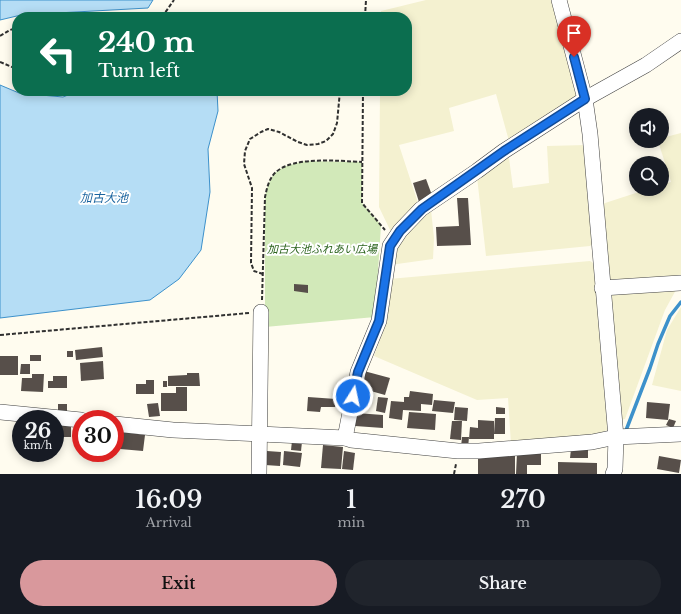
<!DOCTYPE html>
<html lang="en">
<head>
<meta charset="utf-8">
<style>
	body { margin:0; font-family:"Libre Baskerville","Noto Sans JP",serif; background:#20242c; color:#f1f3f6; height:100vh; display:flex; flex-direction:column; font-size:15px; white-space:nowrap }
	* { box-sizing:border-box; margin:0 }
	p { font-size:13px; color:#9ea1a6 }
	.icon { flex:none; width:22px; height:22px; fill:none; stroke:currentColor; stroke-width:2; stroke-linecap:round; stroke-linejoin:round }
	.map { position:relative; height:474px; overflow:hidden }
	.drawer { display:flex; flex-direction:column; background:#171b24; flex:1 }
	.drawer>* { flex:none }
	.hud { position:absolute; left:12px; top:12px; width:400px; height:84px; border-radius:16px; box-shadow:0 2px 10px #0003; background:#0b6e4f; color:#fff; overflow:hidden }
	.buttons { position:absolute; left:629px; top:108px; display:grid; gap:8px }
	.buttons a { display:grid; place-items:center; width:40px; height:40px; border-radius:50%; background:#171b24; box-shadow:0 2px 10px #0003; font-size:20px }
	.speed { position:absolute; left:12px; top:410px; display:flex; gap:8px; font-size:20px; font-weight:700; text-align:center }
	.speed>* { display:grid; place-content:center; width:52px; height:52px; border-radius:50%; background:#171b24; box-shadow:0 2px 10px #0003; line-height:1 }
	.speed small { font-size:10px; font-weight:400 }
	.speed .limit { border:6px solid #d22; background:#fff; color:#111 }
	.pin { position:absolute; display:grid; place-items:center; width:34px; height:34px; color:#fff; margin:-41px -17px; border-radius:50% 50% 50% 0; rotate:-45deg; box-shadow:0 0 4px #0007 }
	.pin .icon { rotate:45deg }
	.me { position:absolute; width:44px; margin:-22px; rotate:10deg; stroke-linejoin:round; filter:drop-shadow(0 0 3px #0008) }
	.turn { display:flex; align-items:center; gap:14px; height:84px; padding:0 20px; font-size:18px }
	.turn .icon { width:52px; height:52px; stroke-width:2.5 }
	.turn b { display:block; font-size:28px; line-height:34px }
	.eta { display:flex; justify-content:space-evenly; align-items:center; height:68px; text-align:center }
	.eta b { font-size:24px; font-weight:600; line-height:28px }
	.button { display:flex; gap:8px; margin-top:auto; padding:8px 20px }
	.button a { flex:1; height:46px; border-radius:24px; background:#d9989c; color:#111; font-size:16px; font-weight:600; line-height:46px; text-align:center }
	.button a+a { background:#20242c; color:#f1f3f6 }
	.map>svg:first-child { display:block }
	.farmland { fill:#f4f1d0 }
	.green { fill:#d2e9b9 }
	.water { fill:#b5ddf5; stroke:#3d91cb }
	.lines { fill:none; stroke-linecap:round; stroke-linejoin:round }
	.stream { stroke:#3d91cb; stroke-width:3.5 }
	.building { fill:#574f4a }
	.minor-casing { stroke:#414141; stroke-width:16 }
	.path { stroke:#303030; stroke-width:2; stroke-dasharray:4 2; stroke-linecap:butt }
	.minor { stroke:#fff; stroke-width:15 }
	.route-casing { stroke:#114b97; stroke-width:10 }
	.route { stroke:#1a73e8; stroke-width:7 }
	.labels { text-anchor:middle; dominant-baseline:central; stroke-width:4; stroke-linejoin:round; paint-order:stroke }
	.park-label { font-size:11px; font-style:italic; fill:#2d651f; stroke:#fff }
	.water-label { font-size:12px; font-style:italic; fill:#19639e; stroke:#fff }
</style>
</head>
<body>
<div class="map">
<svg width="681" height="474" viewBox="0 0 681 474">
	<rect width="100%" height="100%" fill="#fffcef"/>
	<g class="farmland">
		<path d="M 426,0 L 555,0 L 578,99 L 509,141 L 496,94 L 449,108 L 454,131 L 399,145 L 419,206 L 391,232 L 379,207 L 380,91 L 407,91 L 407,17 L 381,17 L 381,11 Z"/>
		<path d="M 681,133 L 681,276 L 613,283 L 608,279 L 599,205 L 648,189 L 662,189 L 662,184 L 671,182 L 658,141 L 662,141 L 662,138 Z"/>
		<path d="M 586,145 L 594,242 L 590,246 L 486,256 L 477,177 L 503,159 L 509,158 L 513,188 L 549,183 L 547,146 Z"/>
		<path d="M 431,210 L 434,238 L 433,259 L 390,265 L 402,233 Z"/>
		<path d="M 590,261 L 597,265 L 609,429 L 592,437 L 511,444 L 508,398 L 477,400 L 374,356 L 387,321 L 389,279 Z"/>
		<path d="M 677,288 L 665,310 L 625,419 L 620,420 L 608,300 L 612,292 Z"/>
		<path d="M 681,307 L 681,391 L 652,385 L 667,330 Z"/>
	</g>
	<path class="green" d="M 306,161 L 362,162 L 362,203 L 381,225 L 375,317 L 265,327 L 265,197 C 271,169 279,167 306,161 Z"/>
	<g class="water">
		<path d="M 0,0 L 153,0 L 148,8 L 21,15 L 0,20 Z"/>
		<path d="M 0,85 L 19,93 L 63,97 L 78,91 L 138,94 L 142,91 L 217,91 L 218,111 L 208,149 L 210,192 L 201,250 L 179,279 L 150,300 L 0,318 Z"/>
	</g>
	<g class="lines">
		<path class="stream" d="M 625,433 L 650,368 L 658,344 L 670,316 L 681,302"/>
	</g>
	<g class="building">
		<path d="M 426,179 L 433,198 L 419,202 L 413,183 Z"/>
		<path d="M 457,198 L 468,198 L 471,245 L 437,246 L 436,227 L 459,226 Z"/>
		<path d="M 294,284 L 308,285 L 308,293 L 294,291 Z"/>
		<path d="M 102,347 L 103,357 L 76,360 L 75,350 Z"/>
		<rect x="67" y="351" width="6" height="6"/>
		<rect x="30" y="355" width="11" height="6"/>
		<rect x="0" y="356" width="18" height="19"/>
		<path d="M 103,361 L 104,379 L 81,381 L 80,363 Z"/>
		<path d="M 21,364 L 30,364 L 30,374 L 20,374 Z"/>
		<path d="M 364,371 L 390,378 L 385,395 L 360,388 Z"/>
		<path d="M 187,373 L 199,373 L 200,386 L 168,386 L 168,376 L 187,375 Z"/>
		<path d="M 32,374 L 44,374 L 43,392 L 21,391 L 22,378 L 32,378 Z"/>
		<path d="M 53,376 L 67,376 L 67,388 L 48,388 L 48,381 L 53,381 Z"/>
		<path d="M 146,380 L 154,380 L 154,394 L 136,394 L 136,384 L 146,384 Z"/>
		<rect x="163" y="381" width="4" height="6"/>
		<path d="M 176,387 L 187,387 L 187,411 L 161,411 L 161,393 L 176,393 Z"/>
		<path d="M 410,391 L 433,394 L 432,405 L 421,404 L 421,411 L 403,410 L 402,420 L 389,418 L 391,401 L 404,402 L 404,397 L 409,397 Z"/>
		<path d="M 308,397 L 336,399 L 335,407 L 321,407 L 320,412 L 307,411 Z"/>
		<path d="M 378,397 L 388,398 L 385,413 L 376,411 Z"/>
		<path d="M 339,399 L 349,400 L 348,410 L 338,409 Z"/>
		<path d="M 434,400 L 455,402 L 453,413 L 432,411 Z"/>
		<path d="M 647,402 L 670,404 L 668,420 L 646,418 Z"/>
		<path d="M 158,403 L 160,416 L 149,417 L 147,404 Z"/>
		<path d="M 58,404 L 67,404 L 67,415 L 58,414 Z"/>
		<path d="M 455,407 L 468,408 L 467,421 L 454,420 Z"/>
		<path d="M 496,407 L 505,408 L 505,414 L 496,414 Z"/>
		<path d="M 409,412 L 436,414 L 435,430 L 407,428 Z"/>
		<path d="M 356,413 L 383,415 L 383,428 L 355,426 Z"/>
		<path d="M 495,418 L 505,418 L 505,434 L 494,434 Z"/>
		<path d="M 669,419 L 676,421 L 673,428 L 666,425 Z"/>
		<path d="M 478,420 L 494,421 L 494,439 L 469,439 L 470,427 L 478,428 Z"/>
		<path d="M 452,421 L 462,421 L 461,440 L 450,439 Z"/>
		<rect x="55" y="423" width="16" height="14"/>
		<path d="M 122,432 L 145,435 L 143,451 L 120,449 Z"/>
		<path d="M 115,435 L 118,435 L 117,451 L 115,451 Z"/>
		<path d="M 462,437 L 469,437 L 468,448 L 461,447 Z"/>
		<path d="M 292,441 L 302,442 L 301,451 L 291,450 Z"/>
		<path d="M 323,445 L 343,447 L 341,469 L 321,468 Z"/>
		<path d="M 571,449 L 588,450 L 588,458 L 570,458 Z"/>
		<path d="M 267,451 L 281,452 L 280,466 L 265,465 Z"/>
		<path d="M 284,451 L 302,453 L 300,467 L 283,465 Z"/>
		<path d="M 344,451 L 355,453 L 353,470 L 342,469 Z"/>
		<path d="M 517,453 L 541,454 L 541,465 L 527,465 L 527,474 L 516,474 Z"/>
		<rect x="478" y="455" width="37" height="19"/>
		<path d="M 659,456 L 681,460 L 679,473 L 657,469 Z"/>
		<path d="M 558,462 L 597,463 L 597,474 L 558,474 Z"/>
	</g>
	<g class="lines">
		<defs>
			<g id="minor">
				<path d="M 559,0 L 585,99 L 590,134 L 616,437 L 615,469 L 613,474"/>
				<path d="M 602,288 L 680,283"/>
				<path d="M 0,412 L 81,420"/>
				<path d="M 115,424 L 173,430 L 345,438 L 351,440 L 458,451 L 479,451 L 592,442 L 616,437 L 681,434"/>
				<path d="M 345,438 L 358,372 L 379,321 L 390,246 L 400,231 L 421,209 L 477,171 L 504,151 L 585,99 L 646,65 L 681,41"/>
				<path d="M 259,474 L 261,312"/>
			</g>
		</defs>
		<use href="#minor" class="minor-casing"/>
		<g class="path">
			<path d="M 162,17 L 174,0"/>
			<path d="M 365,17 L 366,0"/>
			<path d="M 0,36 L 10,30 L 17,28"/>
			<path d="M 0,62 L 17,69"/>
			<path d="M 363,91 L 362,203 L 385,230"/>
			<path d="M 263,274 L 254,271 L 251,263 L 252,188 L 244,164 L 245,151 L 250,139 L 261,132 L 268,129 L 279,132 L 298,142 L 307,145 L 318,144 L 326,141 L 333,134 L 337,123 L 340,91"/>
			<path d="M 262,300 L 265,197 C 267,188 269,178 276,172 C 294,156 339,161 362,162"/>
			<path d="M 0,335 L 249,313"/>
			<path d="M 454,474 L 456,464"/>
		</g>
		<use href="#minor" class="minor"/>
	</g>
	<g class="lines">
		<defs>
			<path id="route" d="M 353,396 L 358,372 L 379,321 L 390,246 L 400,231 L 422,209 L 504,151 L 585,99 L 574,57"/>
		</defs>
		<use href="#route" class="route-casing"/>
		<use href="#route" class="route"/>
	</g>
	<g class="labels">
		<g class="park-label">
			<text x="322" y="249">加古大池ふれあい広場</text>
		</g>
		<g class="water-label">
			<text x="104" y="197">加古大池</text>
		</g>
	</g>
</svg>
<div class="buttons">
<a><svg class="icon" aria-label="sound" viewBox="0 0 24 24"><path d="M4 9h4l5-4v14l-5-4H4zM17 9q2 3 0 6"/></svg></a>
<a><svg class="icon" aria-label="search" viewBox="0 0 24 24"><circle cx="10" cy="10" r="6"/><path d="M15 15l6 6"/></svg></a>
</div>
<div class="speed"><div>26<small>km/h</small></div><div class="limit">30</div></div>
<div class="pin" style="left:574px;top:57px;background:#d93025"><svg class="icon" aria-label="arrive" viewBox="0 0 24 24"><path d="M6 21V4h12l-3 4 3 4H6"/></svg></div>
<svg class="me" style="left:353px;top:396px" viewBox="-20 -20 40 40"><circle r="17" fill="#1a73e8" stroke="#fff" stroke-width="3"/><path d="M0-11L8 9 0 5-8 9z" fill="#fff"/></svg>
<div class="hud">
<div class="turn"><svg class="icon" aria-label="left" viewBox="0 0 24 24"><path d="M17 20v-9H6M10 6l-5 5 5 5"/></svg><div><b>240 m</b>Turn left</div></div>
</div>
</div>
<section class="drawer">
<div class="eta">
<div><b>16:09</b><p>Arrival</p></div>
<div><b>1</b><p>min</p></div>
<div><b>270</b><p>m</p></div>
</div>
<div class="button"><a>Exit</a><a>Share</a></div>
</section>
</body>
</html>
